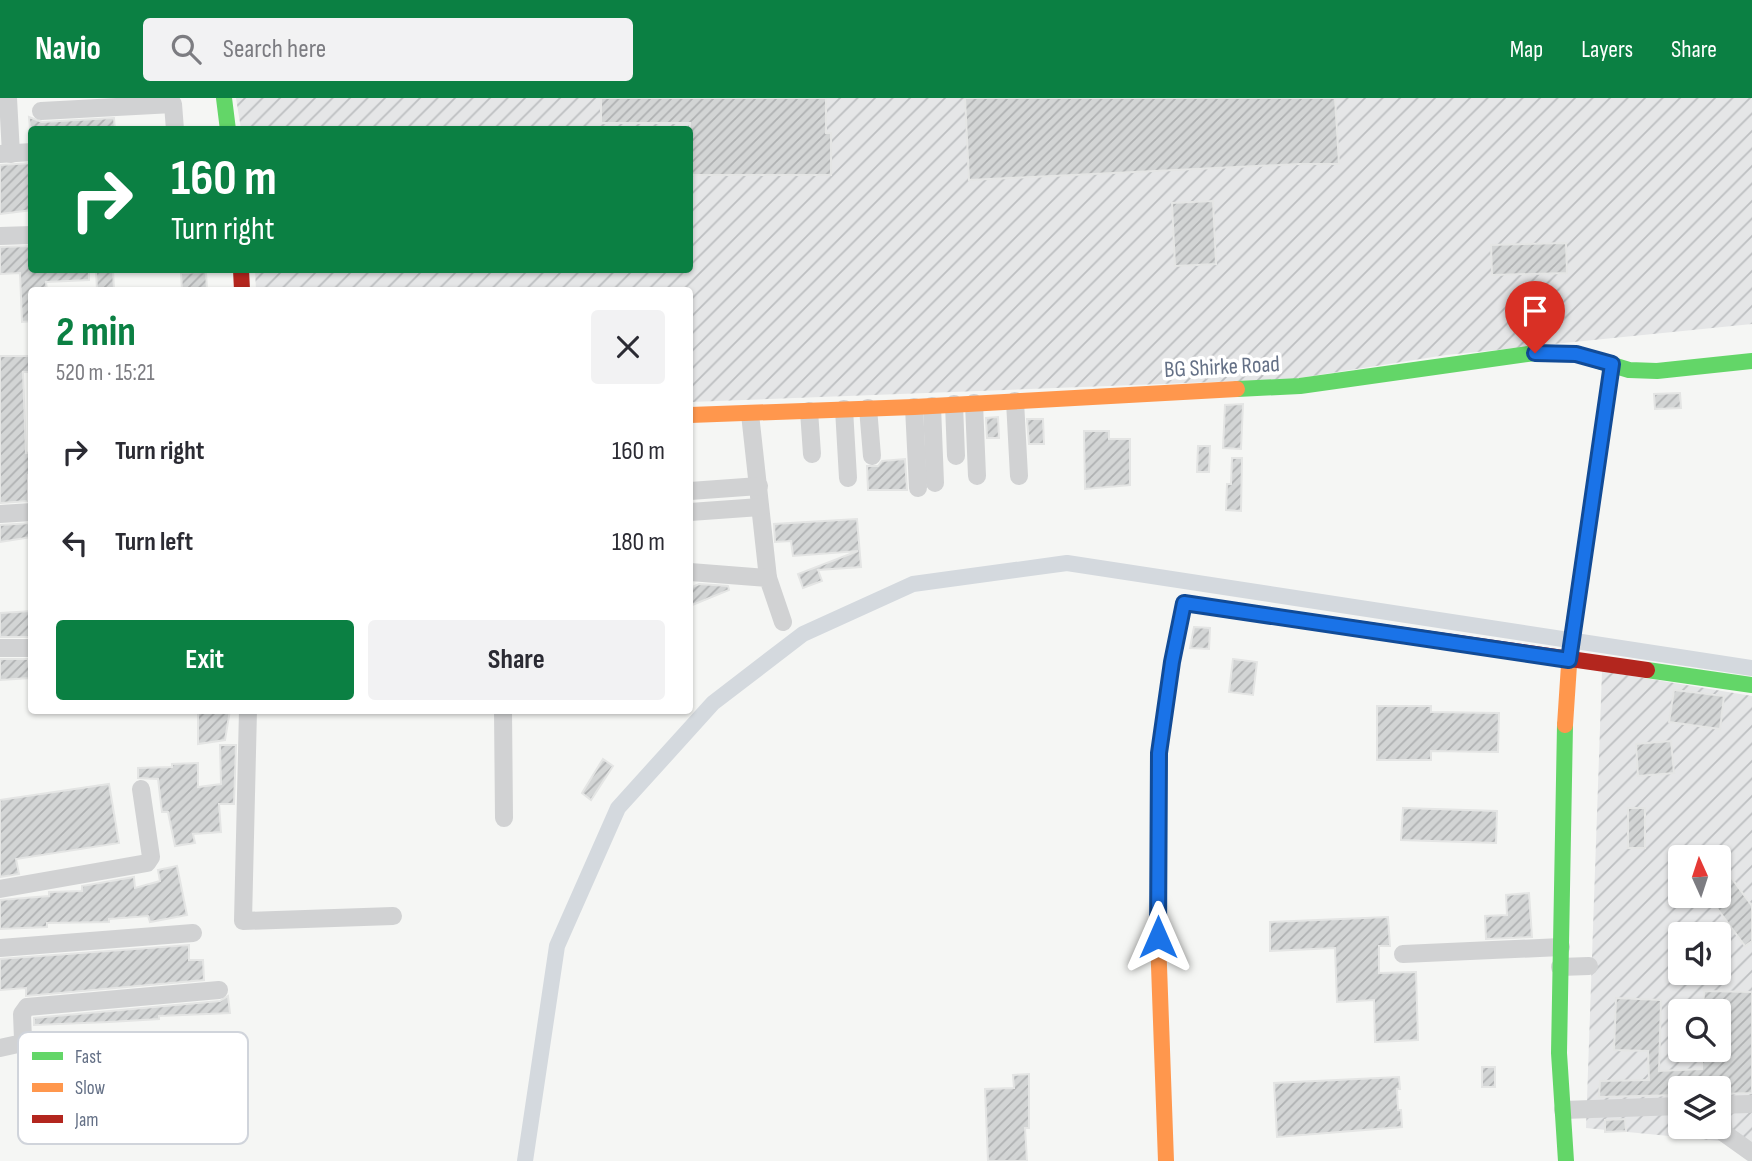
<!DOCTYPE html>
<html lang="en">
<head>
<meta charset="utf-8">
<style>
	body { margin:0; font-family:"Sofia Sans Condensed",sans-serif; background:#f2f2f3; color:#2b2b33; height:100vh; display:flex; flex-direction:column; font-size:26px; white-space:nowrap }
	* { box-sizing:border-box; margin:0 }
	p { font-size:23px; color:#7c7c81 }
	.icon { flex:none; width:38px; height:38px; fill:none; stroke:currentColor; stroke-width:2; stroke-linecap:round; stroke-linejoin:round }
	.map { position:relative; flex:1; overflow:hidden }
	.sheet { position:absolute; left:28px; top:189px; width:665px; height:427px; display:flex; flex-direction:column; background:#fff; border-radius:7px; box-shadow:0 2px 5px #0004 }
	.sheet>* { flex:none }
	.top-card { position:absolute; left:28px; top:28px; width:665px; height:147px; border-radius:7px; box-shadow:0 2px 5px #0004; background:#0b8043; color:#fff; overflow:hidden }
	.needle { width:46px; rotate:357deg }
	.fabs { position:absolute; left:1668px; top:747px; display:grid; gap:14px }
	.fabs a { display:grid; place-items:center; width:63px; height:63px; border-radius:7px; background:#fff; box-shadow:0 2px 5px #0004; font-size:35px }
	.pin { position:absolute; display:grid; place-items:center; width:60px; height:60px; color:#fff; margin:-72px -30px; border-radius:50% 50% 50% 0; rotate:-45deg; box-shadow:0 0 7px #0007 }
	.pin .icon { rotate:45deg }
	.me { position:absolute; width:77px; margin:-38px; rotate:0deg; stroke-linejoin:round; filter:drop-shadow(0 0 5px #0008) }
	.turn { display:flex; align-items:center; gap:24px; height:147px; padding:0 28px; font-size:32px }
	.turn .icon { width:91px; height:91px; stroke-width:2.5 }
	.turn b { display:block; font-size:49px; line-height:60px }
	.round { display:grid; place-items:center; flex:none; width:74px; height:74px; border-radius:7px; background:#f2f2f3 }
	.overview { display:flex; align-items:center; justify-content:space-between; height:119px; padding:0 28px }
	h1 { font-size:42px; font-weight:700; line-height:52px; color:#0b8043 }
	.button { display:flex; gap:14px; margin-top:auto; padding:14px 28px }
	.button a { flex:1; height:80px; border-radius:7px; background:#0b8043; color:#fff; font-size:28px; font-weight:700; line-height:80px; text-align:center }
	.button a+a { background:#f2f2f3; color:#2b2b33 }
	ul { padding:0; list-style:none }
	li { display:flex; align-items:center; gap:21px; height:91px; padding:0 28px }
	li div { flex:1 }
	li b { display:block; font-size:26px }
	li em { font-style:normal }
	header { display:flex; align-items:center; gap:42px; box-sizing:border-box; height:98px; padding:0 35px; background:#0b8043; color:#fff }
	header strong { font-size:33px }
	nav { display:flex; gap:38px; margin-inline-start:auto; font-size:24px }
	.search { width:490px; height:63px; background:#f2f2f3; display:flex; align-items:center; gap:18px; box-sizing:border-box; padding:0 24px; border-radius:7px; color:#7c7c81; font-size:26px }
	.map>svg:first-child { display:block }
	.industrial { fill:url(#industrial-furrows); fill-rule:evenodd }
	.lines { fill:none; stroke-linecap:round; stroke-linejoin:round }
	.canal { stroke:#d4d9de; stroke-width:16 }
	.building { fill:url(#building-hatch); stroke:#e4e5e4; stroke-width:2 }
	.street { stroke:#d1d2d3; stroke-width:18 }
	.fast { stroke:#63d668; stroke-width:16 }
	.slow { stroke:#ff974d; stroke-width:16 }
	.jam { stroke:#b3261e; stroke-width:16 }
	.route-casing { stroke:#114b97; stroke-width:18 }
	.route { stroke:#1a73e8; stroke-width:12 }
	.labels { text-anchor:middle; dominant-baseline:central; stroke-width:7; stroke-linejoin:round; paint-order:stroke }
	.street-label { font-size:23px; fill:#647086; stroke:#fff }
	.key { fill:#fff; stroke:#d0d4db; stroke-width:2 }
	.key-label { font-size:19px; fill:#647086 }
</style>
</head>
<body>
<header>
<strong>Navio</strong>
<div class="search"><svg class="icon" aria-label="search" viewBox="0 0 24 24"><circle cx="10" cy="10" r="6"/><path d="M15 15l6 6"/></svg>Search here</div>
<nav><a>Map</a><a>Layers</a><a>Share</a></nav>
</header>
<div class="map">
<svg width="1752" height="1063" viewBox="0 0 1752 1063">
	<defs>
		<pattern id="industrial-furrows" width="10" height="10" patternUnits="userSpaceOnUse" patternTransform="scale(1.75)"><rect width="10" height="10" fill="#e5e6e7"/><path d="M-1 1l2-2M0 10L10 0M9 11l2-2" fill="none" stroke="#bdbfc1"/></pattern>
		<pattern id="building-hatch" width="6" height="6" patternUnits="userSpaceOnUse" patternTransform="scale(1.75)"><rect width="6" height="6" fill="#d3d5d5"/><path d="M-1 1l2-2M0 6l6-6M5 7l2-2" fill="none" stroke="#afb1b2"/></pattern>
	</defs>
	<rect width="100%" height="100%" fill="#f5f6f4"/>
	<g class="industrial">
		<path d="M 236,0 L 1752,0 L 1752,226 L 1446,257 L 1293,281 L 690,304 L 690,192 L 256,192 L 255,172 L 690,172 L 690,32 L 241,31 Z"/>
		<path d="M 1602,573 L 1752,598 L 1752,1046 L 1586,1030 ZM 1680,760 L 1718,760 L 1718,798 L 1680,798 ZM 1680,836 L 1718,836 L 1718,875 L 1680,875 ZM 1680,914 L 1718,914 L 1718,952 L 1680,952 ZM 1680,990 L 1718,990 L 1718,1029 L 1680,1029 Z"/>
	</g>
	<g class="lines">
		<path class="canal" d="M 525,1063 L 557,848 L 618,710 L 713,605 L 803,536 L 913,486 L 1067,465 L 1752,570"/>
	</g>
	<g class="building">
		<path d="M 601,0 L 826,0 L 826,35 L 831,35 L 831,77 L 690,77 L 690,25 L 601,25 Z"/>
		<path d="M 965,0 L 1335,0 L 1339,66 L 1299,66 L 969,82 Z"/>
		<path d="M 29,19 L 42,24 L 114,20 L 115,32 L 30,32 Z"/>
		<path d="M 32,65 L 32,112 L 0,116 L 0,67 Z"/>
		<path d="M 1213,103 L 1216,166 L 1175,168 L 1172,105 Z"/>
		<path d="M 1566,145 L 1567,175 L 1492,177 L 1491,147 Z"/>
		<path d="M 32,148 L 32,172 L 89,172 L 89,182 L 46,184 L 47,192 L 32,192 L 32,223 L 22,224 L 20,175 L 0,176 L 0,149 Z"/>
		<path d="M 96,172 L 113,172 L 114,192 L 97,192 Z"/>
		<path d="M 206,174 L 207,192 L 182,192 L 181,175 Z"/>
		<path d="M 0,258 L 32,258 L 32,274 L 23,274 L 26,355 L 32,354 L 32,377 L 28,377 L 28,403 L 0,405 Z"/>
		<path d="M 1680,295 L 1681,310 L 1655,311 L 1654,296 Z"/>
		<path d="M 1243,306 L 1241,351 L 1223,350 L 1225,307 Z"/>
		<path d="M 998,319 L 999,340 L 987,340 L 986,320 Z"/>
		<path d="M 1027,321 L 1043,321 L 1044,346 L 1029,346 Z"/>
		<path d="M 1084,333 L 1109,333 L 1109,341 L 1130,341 L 1130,387 L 1085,391 Z"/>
		<path d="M 1198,348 L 1210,348 L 1209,374 L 1197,374 Z"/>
		<path d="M 1232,360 L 1242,360 L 1241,413 L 1226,412 L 1227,386 L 1231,386 Z"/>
		<path d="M 905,361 L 907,392 L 868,392 L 867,368 L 878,368 L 882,363 Z"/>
		<path d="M 857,421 L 861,469 L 818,472 L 822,483 L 803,490 L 798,476 L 858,453 L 793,458 L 791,443 L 775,444 L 774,426 Z"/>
		<path d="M 32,425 L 32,439 L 0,444 L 0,427 Z"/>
		<path d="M 699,486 L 728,488 L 729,492 L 690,508 L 690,490 Z"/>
		<path d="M 32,513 L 32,539 L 0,539 L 0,515 Z"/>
		<path d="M 1194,529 L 1210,530 L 1209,551 L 1190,550 Z"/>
		<path d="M 0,561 L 28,561 L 30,580 L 0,582 Z"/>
		<path d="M 1233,561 L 1257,564 L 1253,597 L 1229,594 Z"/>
		<path d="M 1674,592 L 1724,598 L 1720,631 L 1669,624 Z"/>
		<path d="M 1377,608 L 1431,608 L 1431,614 L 1499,615 L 1498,654 L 1431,653 L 1431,662 L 1377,662 Z"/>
		<path d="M 198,612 L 230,612 L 225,642 L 198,646 Z"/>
		<path d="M 1671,643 L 1674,675 L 1638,678 L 1636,646 Z"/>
		<path d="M 220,647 L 236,647 L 234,706 L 219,706 L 221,734 L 193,736 L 195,745 L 175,748 L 168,714 L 162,714 L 158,681 L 138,680 L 138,670 L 172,669 L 172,666 L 198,665 L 198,689 L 221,686 Z"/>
		<path d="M 603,661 L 613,668 L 591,702 L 582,695 Z"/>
		<path d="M 109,686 L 119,745 L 16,761 L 19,776 L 0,779 L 0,702 Z"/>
		<path d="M 1403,710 L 1497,713 L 1496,745 L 1401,742 Z"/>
		<rect x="1628" y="710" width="17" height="40"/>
		<path d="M 177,768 L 187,817 L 150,824 L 148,818 L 109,821 L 109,824 L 47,825 L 47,829 L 0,831 L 0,802 L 49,798 L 49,794 L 82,793 L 82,788 L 134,779 L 135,790 L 160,783 L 158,772 Z"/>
		<path d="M 1727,774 L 1752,808 L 1752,843 L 1745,848 L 1708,798 L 1718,798 L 1718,780 Z"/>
		<path d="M 1529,795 L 1532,839 L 1486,841 L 1485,818 L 1507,817 L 1506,797 Z"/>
		<path d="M 1388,819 L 1390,848 L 1379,848 L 1379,875 L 1416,874 L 1418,942 L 1375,944 L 1374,902 L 1337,904 L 1335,850 L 1270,853 L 1270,824 Z"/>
		<path d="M 189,847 L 189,862 L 203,862 L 204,882 L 26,898 L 26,890 L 0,892 L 0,861 Z"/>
		<path d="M 1704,893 L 1752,894 L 1752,995 L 1718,996 L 1718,990 L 1680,990 L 1680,997 L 1599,999 L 1600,983 L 1649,982 L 1648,953 L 1614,952 L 1616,900 L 1661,902 L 1659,973 L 1702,971 L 1702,952 L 1718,952 L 1718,914 L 1703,914 Z"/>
		<path d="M 228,898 L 230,915 L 159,918 L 159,921 L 109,924 L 34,927 L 34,920 L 220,903 Z"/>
		<rect x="1482" y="969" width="13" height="20"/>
		<path d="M 1029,976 L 1029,1030 L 1025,1030 L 1027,1063 L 988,1063 L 985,991 L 1014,990 L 1013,977 Z"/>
		<path d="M 1399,979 L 1400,991 L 1397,991 L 1398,1012 L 1401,1012 L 1402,1029 L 1277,1039 L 1274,985 Z"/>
		<path d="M 1625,1021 L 1626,1033 L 1605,1034 L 1605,1022 Z"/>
	</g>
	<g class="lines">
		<g class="street">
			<path d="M 8,0 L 11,56"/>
			<path d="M 41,13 L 173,6 L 175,32"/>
			<path d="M 0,56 L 32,54"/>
			<path d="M 0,138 L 32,137"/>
			<path d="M 1015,303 L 1019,378"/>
			<path d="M 974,305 L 977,378"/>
			<path d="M 954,306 L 956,358"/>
			<path d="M 932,308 L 935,385"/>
			<path d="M 914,309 L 918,390"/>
			<path d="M 868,310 L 872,358"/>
			<path d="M 844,311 L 848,380"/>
			<path d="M 809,313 L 812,356"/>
			<path d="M 750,316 L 768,480"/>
			<path d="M 690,393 L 759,388"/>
			<path d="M 690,414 L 760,409"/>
			<path d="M 0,416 L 32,414"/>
			<path d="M 690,474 L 768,480 L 783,524"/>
			<path d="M 0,550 L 32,550"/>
			<path d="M 248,612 L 243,823 L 393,818"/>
			<path d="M 503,612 L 504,720"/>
			<path d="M 0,791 L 147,765 L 151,759 L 141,691"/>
			<path d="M 0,850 L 193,835"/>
			<path d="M 1403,856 L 1561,849"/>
			<path d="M 1560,869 L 1589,868"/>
			<path d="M 0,950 L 18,946 L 23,941 L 22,916 L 27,909 L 219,892"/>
			<path d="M 1718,1007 L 1749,1006"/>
			<path d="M 1721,1007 L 1724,1035 L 1752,1055"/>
			<path d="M 1563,1012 L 1680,1008"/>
		</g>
		<g class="fast">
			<path d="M 224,0 L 228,32"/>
			<path d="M 1237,291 L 1300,288 L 1535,255 L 1576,256 L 1629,272 L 1657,273 L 1752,263"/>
			<path d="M 1647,572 L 1752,587"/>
			<path d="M 1565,627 L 1559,955 L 1566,1063"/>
		</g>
		<g class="slow">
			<path d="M 690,317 L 914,309 L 1237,291"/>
			<path d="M 1565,627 L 1570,552 L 1612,266"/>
			<path d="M 1166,1063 L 1158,840 L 1159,655 L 1172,564 L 1184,505 L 1229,512"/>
		</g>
		<g class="jam">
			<path d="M 241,172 L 242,192"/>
			<path d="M 1229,512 L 1647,572"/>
		</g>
	</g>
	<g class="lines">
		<defs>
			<path id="route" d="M 1158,839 L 1159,655 L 1172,564 L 1184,505 L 1569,562 L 1612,266 L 1576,256 L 1535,255"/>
		</defs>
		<use href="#route" class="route-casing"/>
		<use href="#route" class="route"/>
	</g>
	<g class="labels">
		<g class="street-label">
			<text transform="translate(1222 269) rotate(-3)">BG Shirke Road</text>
		</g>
	</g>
	<rect x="18" y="934" width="230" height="112" rx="10" class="key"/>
	<rect x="32" y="954" width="31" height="8" fill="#63d668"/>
	<rect x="32" y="985" width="31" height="9" fill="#ff974d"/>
	<rect x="32" y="1017" width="31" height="8" fill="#b3261e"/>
	<g class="key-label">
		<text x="75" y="965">Fast</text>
		<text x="75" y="996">Slow</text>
		<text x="75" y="1028">Jam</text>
	</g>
</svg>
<div class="fabs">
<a><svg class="needle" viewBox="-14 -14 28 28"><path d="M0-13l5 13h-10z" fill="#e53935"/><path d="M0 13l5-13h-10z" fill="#7c7c81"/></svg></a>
<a><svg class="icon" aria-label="sound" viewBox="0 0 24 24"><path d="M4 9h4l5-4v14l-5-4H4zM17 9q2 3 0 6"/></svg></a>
<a><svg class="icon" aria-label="search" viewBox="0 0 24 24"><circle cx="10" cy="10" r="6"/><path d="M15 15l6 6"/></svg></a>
<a><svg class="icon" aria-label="layers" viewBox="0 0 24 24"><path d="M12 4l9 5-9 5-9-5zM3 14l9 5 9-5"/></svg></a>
</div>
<div class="pin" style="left:1535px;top:255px;background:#d93025"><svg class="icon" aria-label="arrive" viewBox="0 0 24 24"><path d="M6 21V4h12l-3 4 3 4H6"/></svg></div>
<svg class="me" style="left:1158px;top:839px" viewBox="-20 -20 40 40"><path d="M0-17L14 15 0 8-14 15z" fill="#1a73e8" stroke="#fff" stroke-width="4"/></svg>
<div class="top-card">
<div class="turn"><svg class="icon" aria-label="right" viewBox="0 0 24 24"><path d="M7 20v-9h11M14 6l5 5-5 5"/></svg><div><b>160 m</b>Turn right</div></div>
</div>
<section class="sheet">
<div class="overview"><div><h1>2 min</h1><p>520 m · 15:21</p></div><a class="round"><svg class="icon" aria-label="close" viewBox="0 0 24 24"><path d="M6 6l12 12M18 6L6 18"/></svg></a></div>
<ul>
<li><svg class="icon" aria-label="right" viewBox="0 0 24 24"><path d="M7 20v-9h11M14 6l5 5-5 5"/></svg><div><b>Turn right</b></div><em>160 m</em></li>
<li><svg class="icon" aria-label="left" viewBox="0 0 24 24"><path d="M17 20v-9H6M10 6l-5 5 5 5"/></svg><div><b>Turn left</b></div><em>180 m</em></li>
</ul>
<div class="button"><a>Exit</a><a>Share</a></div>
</section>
</div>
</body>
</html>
